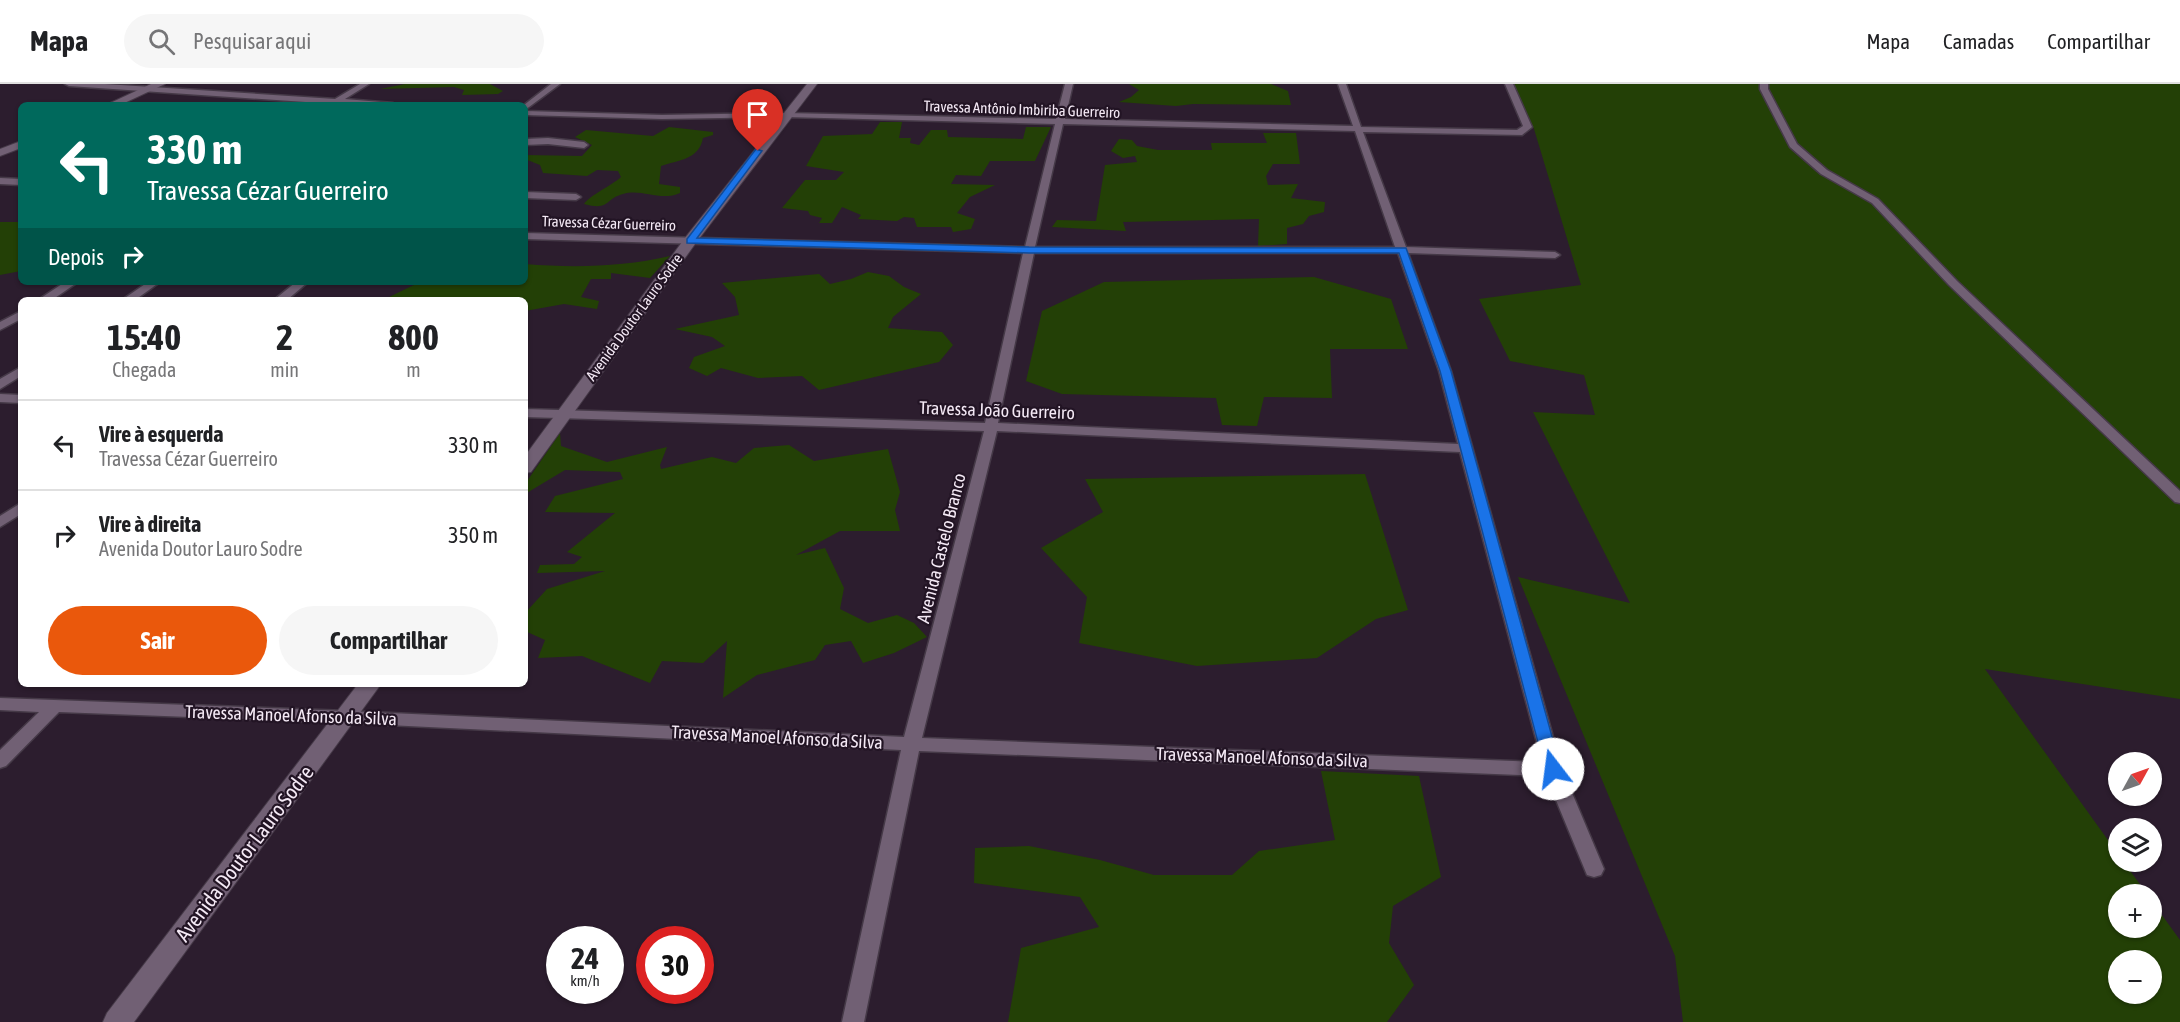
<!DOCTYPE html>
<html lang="pt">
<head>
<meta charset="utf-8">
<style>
	body { margin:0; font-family:"Asap Condensed",sans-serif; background:#f6f6f6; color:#202124; height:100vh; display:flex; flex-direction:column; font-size:22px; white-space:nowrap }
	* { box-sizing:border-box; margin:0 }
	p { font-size:20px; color:#757577 }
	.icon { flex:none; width:33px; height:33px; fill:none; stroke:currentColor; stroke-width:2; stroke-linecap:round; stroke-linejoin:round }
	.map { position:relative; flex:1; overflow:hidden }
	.details { position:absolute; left:18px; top:213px; width:510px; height:390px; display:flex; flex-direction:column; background:#fff; border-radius:9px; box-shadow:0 2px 4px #0004 }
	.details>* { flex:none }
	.banner { position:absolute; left:18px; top:18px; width:510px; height:183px; border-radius:9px; box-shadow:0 2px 4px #0004; background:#00695c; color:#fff; overflow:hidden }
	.needle { width:39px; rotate:50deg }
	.fabs { position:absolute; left:2108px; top:668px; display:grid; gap:12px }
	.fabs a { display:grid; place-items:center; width:54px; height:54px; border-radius:50%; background:#fff; box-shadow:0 2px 4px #0004; font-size:30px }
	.speed { position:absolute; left:546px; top:842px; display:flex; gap:12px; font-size:30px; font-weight:700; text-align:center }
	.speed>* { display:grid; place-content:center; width:78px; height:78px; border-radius:50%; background:#fff; box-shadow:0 2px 4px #0004; line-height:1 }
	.speed small { font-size:15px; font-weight:400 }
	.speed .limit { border:9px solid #d22; background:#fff; color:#111 }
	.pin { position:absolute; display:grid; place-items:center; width:51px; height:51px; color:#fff; margin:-62px -26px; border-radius:50% 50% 50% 0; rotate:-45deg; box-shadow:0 0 6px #0007 }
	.pin .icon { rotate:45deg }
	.me { position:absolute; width:66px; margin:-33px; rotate:345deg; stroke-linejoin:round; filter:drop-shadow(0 0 4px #0008) }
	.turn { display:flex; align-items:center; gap:21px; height:126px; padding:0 30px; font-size:27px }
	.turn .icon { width:78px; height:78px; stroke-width:2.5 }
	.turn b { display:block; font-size:42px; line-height:51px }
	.then { display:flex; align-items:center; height:57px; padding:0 30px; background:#0003; gap:12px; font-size:22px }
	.eta { display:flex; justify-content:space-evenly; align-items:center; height:102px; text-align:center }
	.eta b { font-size:36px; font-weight:700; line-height:42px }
	.cta { display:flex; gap:12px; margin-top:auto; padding:12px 30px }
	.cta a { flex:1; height:69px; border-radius:36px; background:#ea580c; color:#fff; font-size:24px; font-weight:700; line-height:69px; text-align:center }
	.cta a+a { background:#f6f6f6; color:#202124 }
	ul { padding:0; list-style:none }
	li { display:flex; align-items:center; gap:18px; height:90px; padding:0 30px; border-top:2px solid #e0e0e0 }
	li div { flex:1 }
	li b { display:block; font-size:22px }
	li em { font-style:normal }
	header { display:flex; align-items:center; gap:36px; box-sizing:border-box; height:84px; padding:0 30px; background:#fff; border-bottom:2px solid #e0e0e0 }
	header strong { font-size:28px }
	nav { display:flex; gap:33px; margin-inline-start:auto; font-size:21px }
	.search { width:420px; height:54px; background:#f6f6f6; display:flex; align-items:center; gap:15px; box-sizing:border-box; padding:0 21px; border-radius:33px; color:#757577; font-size:22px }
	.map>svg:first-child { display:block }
	.green { fill:#234006; fill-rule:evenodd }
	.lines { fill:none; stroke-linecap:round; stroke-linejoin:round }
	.minor-casing { stroke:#453947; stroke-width:3 }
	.tertiary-casing { stroke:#453947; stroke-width:2 }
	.minor { fill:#716074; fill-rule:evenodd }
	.tertiary { fill:#716074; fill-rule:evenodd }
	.route { fill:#1a73e8; stroke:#114b97; stroke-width:1.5 }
	.labels { text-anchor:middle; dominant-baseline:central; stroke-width:4.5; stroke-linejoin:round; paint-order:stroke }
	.far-street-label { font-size:15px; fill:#f4e9f5; stroke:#221424 }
	.street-label { font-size:18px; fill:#f4e9f5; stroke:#221424 }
	.near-street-label { font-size:21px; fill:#f4e9f5; stroke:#221424 }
</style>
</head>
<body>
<header>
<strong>Mapa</strong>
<div class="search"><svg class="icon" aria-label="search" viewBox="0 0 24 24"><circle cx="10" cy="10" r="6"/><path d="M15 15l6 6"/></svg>Pesquisar aqui</div>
<nav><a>Mapa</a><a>Camadas</a><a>Compartilhar</a></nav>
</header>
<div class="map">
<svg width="2180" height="938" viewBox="0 0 2180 938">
	<rect width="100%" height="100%" fill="#2c1d2e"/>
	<g class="green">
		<path d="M 405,0 L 490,0 L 503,7 L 498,10 L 462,11 L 464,6 L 454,3 L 380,5 Z"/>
		<path d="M 1129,0 L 1271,0 L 1288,7 L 1291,21 L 1193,20 L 1176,22 L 1119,18 L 1131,13 L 1139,6 Z"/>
		<path d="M 1512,0 L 2180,0 L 2180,615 L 1985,585 L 2118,770 L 2118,777 L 2123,777 L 2147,810 L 2118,810 L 2118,843 L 2151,843 L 2151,816 L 2180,856 L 2180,938 L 1683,938 L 1675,872 L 1518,493 L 1630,519 L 1533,328 L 1595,331 L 1584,291 L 1510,277 L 1479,215 L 1581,201 L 1534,45 ZM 2118,876 L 2151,876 L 2151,909 L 2118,909 Z"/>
		<path d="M 880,38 L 902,38 L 899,54 L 911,54 L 910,59 L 919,61 L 931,46 L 947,46 L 948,53 L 1023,55 L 1026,43 L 1051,43 L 1035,77 L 990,77 L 981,92 L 956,91 L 951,100 L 995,101 L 970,113 L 957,129 L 975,135 L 971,145 L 953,148 L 951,143 L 917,143 L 914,134 L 904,133 L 897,137 L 858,135 L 861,131 L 842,123 L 832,139 L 819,139 L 822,134 L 810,131 L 808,127 L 782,124 L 805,96 L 836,96 L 844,88 L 806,82 L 823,52 L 872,50 Z"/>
		<path d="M 669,43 L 713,48 L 713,51 L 703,54 C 699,76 678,76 661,82 L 659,100 L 680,103 L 680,109 C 660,118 642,104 623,110 C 604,115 611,127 584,120 C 590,111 611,102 621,93 L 618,87 L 597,86 L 587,92 L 543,89 L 540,81 L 525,75 L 525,71 L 582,72 L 592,61 L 575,53 L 586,46 L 653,52 Z"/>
		<path d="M 1263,49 L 1296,49 L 1300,80 L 1273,80 L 1266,92 L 1268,101 L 1298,100 L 1291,114 L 1325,118 L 1324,128 L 1309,132 L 1303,140 L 1287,144 L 1287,160 L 1258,162 L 1259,135 L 1123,138 L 1126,147 L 1052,143 L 1057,136 L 1096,137 L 1105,81 L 1137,78 L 1135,72 L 1123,74 L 1111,67 L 1119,55 L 1132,56 L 1137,62 L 1158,66 L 1212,66 L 1211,59 L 1267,59 Z"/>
		<path d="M 0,138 L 21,138 L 21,187 L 0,191 Z"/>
		<path d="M 670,172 L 650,194 L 611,189 L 611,195 L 591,195 L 581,213 L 599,217 L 597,225 L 564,220 L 525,227 L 525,216 L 383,216 L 420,198 L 525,198 L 525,180 C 574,184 622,183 670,172 Z"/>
		<path d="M 868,188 L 889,192 L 904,203 L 921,210 L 893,233 L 888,244 L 942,248 L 953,261 L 939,278 L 819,306 L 802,292 L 758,294 L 721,284 L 707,292 L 689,284 L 694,273 L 725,262 L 712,253 L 675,245 L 739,231 L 735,213 L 722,199 L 819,190 L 830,200 L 851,195 Z"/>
		<path d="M 1314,193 L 1391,215 L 1408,265 L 1330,265 L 1332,314 L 1264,313 L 1257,342 L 1222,341 L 1216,314 L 1062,310 L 1026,297 L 1042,227 L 1104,198 Z"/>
		<path d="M 560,349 L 561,362 L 607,378 L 667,363 L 660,381 L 661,385 L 712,373 L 736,379 L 754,364 L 789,361 L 814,377 L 888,365 L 900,408 L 895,426 L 900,447 L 840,447 L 796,471 L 825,464 L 844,504 L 840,525 L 868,539 L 897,531 L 914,539 L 927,553 L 894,569 L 863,579 L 851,557 L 825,561 L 815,576 L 757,591 L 723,614 L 727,557 L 703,579 L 662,577 L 650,599 L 582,572 L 538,574 L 545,556 L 525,547 L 525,529 L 547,505 L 605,487 L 537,489 L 540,481 L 574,480 L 582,473 L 567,468 L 615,429 L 545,428 L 555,412 L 623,395 L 620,388 L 565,386 L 525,410 L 525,400 Z"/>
		<path d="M 1365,390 L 1408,526 L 1376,535 L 1317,574 L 1197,582 L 1079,559 L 1087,513 L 1041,464 L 1103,428 L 1085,395 Z"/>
		<path d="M 1321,687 L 1419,692 L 1441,793 L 1393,822 L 1389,859 L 1414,901 L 1387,938 L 1008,938 L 1021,864 L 1099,843 L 1080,813 L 974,799 L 975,764 L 1029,762 L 1100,776 L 1154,791 L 1232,791 L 1259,767 L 1335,756 Z"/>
	</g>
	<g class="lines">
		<defs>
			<g id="minor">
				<path d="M 65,0 L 105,0 L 335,15 L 360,0 L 369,0 L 345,15 L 393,19 L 397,21 L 335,20 L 69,2 Z"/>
				<path d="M 551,0 L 560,0 L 525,26 L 524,21 Z"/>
				<path d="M 1065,0 L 1073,0 L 1065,35 L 1353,42 L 1338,0 L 1346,0 L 1361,43 L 1517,46 L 1523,42 L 1505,0 L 1513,0 L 1532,43 L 1522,51 L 1363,48 L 1406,163 L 1555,168 L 1560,171 L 1555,174 L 1408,169 L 1451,287 L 1562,685 L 1604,785 L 1601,791 L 1594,793 L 1587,791 L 1546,692 L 919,667 L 864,938 L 842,938 L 901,666 L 347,639 L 59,628 L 6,682 L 0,684 L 0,666 L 39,628 L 0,626 L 0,614 L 347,627 L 904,653 L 984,347 L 525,333 L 525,325 L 985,339 L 1023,169 L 525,155 L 525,149 L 1025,163 L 1055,40 L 786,33 L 662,35 L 525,31 L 525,27 L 662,31 L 786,29 L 1056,35 ZM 1063,40 L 1355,47 L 1395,163 L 1035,163 ZM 1034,169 L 1398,169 L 1439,287 L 1458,360 L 998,339 ZM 997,347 L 1460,368 L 1542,678 L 922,654 Z"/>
				<path d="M 1760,0 L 1768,0 L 1768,5 L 1797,60 L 1827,86 L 1878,115 L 1957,197 L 2180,407 L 2180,419 L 2175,418 L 1949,201 L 1872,119 L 1821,90 L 1790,63 L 1760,5 Z"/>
				<path d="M 548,54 L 584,58 L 588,61 L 584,64 L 548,60 L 525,61 L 525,55 Z"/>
				<path d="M 0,94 L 21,95 L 21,101 L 0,100 Z"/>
				<path d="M 525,108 L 576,110 L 581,113 L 576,116 L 525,114 Z"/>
				<path d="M 65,198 L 78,198 L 52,216 L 38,216 Z"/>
				<path d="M 148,198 L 160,198 L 135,216 L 122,216 Z"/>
				<path d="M 296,198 L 308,198 L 287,216 L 274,216 Z"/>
				<path d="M 21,227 L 21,235 L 0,246 L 0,238 Z"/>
				<path d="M 21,283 L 21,292 L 0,305 L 0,295 Z"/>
				<path d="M 0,310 L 21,311 L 21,319 L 0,318 Z"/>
				<path d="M 21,419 L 21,430 L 0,443 L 0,432 Z"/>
			</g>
			<g id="tertiary">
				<path d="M 151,0 L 165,0 L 120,21 L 106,21 Z"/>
				<path d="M 807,0 L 817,0 L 695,160 L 531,388 L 525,389 L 525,372 L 685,154 Z"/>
				<path d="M 21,57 L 21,64 L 0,72 L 0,65 Z"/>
				<path d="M 358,600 L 381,600 L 134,938 L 103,938 L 107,929 Z"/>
			</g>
		</defs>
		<use href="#minor" class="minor-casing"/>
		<use href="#tertiary" class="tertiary-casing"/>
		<use href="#minor" class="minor"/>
		<use href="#tertiary" class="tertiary"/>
	</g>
	<path class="route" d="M 756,65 L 762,67 L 697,154 L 1029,163 L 1406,164 L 1451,287 L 1561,685 L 1559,689 L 1553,691 L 1547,689 L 1545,685 L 1440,287 L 1399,169 L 1029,169 L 687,159 L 687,155 Z"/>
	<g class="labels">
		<g class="far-street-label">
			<text transform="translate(1022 25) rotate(2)">Travessa Antônio Imbiriba Guerreiro</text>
			<text transform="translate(609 139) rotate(2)">Travessa Cézar Guerreiro</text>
			<text transform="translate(634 233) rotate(-54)">Avenida Doutor Lauro Sodre</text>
		</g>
		<g class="street-label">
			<text transform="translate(997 326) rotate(2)">Travessa João Guerreiro</text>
			<text transform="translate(941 464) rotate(-76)">Avenida Castelo Branco</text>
			<text transform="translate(291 631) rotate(2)">Travessa Manoel Afonso da Silva</text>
			<text transform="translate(777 653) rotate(3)">Travessa Manoel Afonso da Silva</text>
			<text transform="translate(1262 673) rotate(2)">Travessa Manoel Afonso da Silva</text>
		</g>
		<g class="near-street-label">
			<text transform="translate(244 769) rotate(-53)">Avenida Doutor Lauro Sodre</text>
		</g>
	</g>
</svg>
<div class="fabs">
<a><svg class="needle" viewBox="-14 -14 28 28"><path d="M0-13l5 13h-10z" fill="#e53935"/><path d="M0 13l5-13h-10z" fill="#757577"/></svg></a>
<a><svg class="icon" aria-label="layers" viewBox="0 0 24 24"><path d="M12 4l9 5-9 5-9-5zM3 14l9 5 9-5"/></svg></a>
<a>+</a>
<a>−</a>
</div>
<div class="speed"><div>24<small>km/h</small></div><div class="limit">30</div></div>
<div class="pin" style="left:758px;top:67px;background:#d93025"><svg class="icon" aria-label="arrive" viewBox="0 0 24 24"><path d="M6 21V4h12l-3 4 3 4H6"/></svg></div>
<svg class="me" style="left:1553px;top:685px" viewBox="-20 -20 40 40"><circle r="19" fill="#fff"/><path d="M0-13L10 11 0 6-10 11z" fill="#1a73e8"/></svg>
<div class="banner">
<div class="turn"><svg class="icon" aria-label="left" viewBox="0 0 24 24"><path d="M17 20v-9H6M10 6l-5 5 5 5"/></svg><div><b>330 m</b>Travessa Cézar Guerreiro</div></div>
<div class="then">Depois<svg class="icon" aria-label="right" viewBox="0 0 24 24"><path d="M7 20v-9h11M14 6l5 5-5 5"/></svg></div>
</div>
<section class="details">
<div class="eta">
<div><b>15:40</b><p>Chegada</p></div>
<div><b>2</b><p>min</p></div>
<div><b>800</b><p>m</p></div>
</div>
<ul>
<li><svg class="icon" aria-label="left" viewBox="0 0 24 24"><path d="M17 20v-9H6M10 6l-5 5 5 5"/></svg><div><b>Vire à esquerda</b><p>Travessa Cézar Guerreiro</p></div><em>330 m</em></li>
<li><svg class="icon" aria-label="right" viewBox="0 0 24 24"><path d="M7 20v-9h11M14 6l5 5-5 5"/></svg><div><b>Vire à direita</b><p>Avenida Doutor Lauro Sodre</p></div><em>350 m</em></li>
</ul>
<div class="cta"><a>Sair</a><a>Compartilhar</a></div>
</section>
</div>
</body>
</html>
